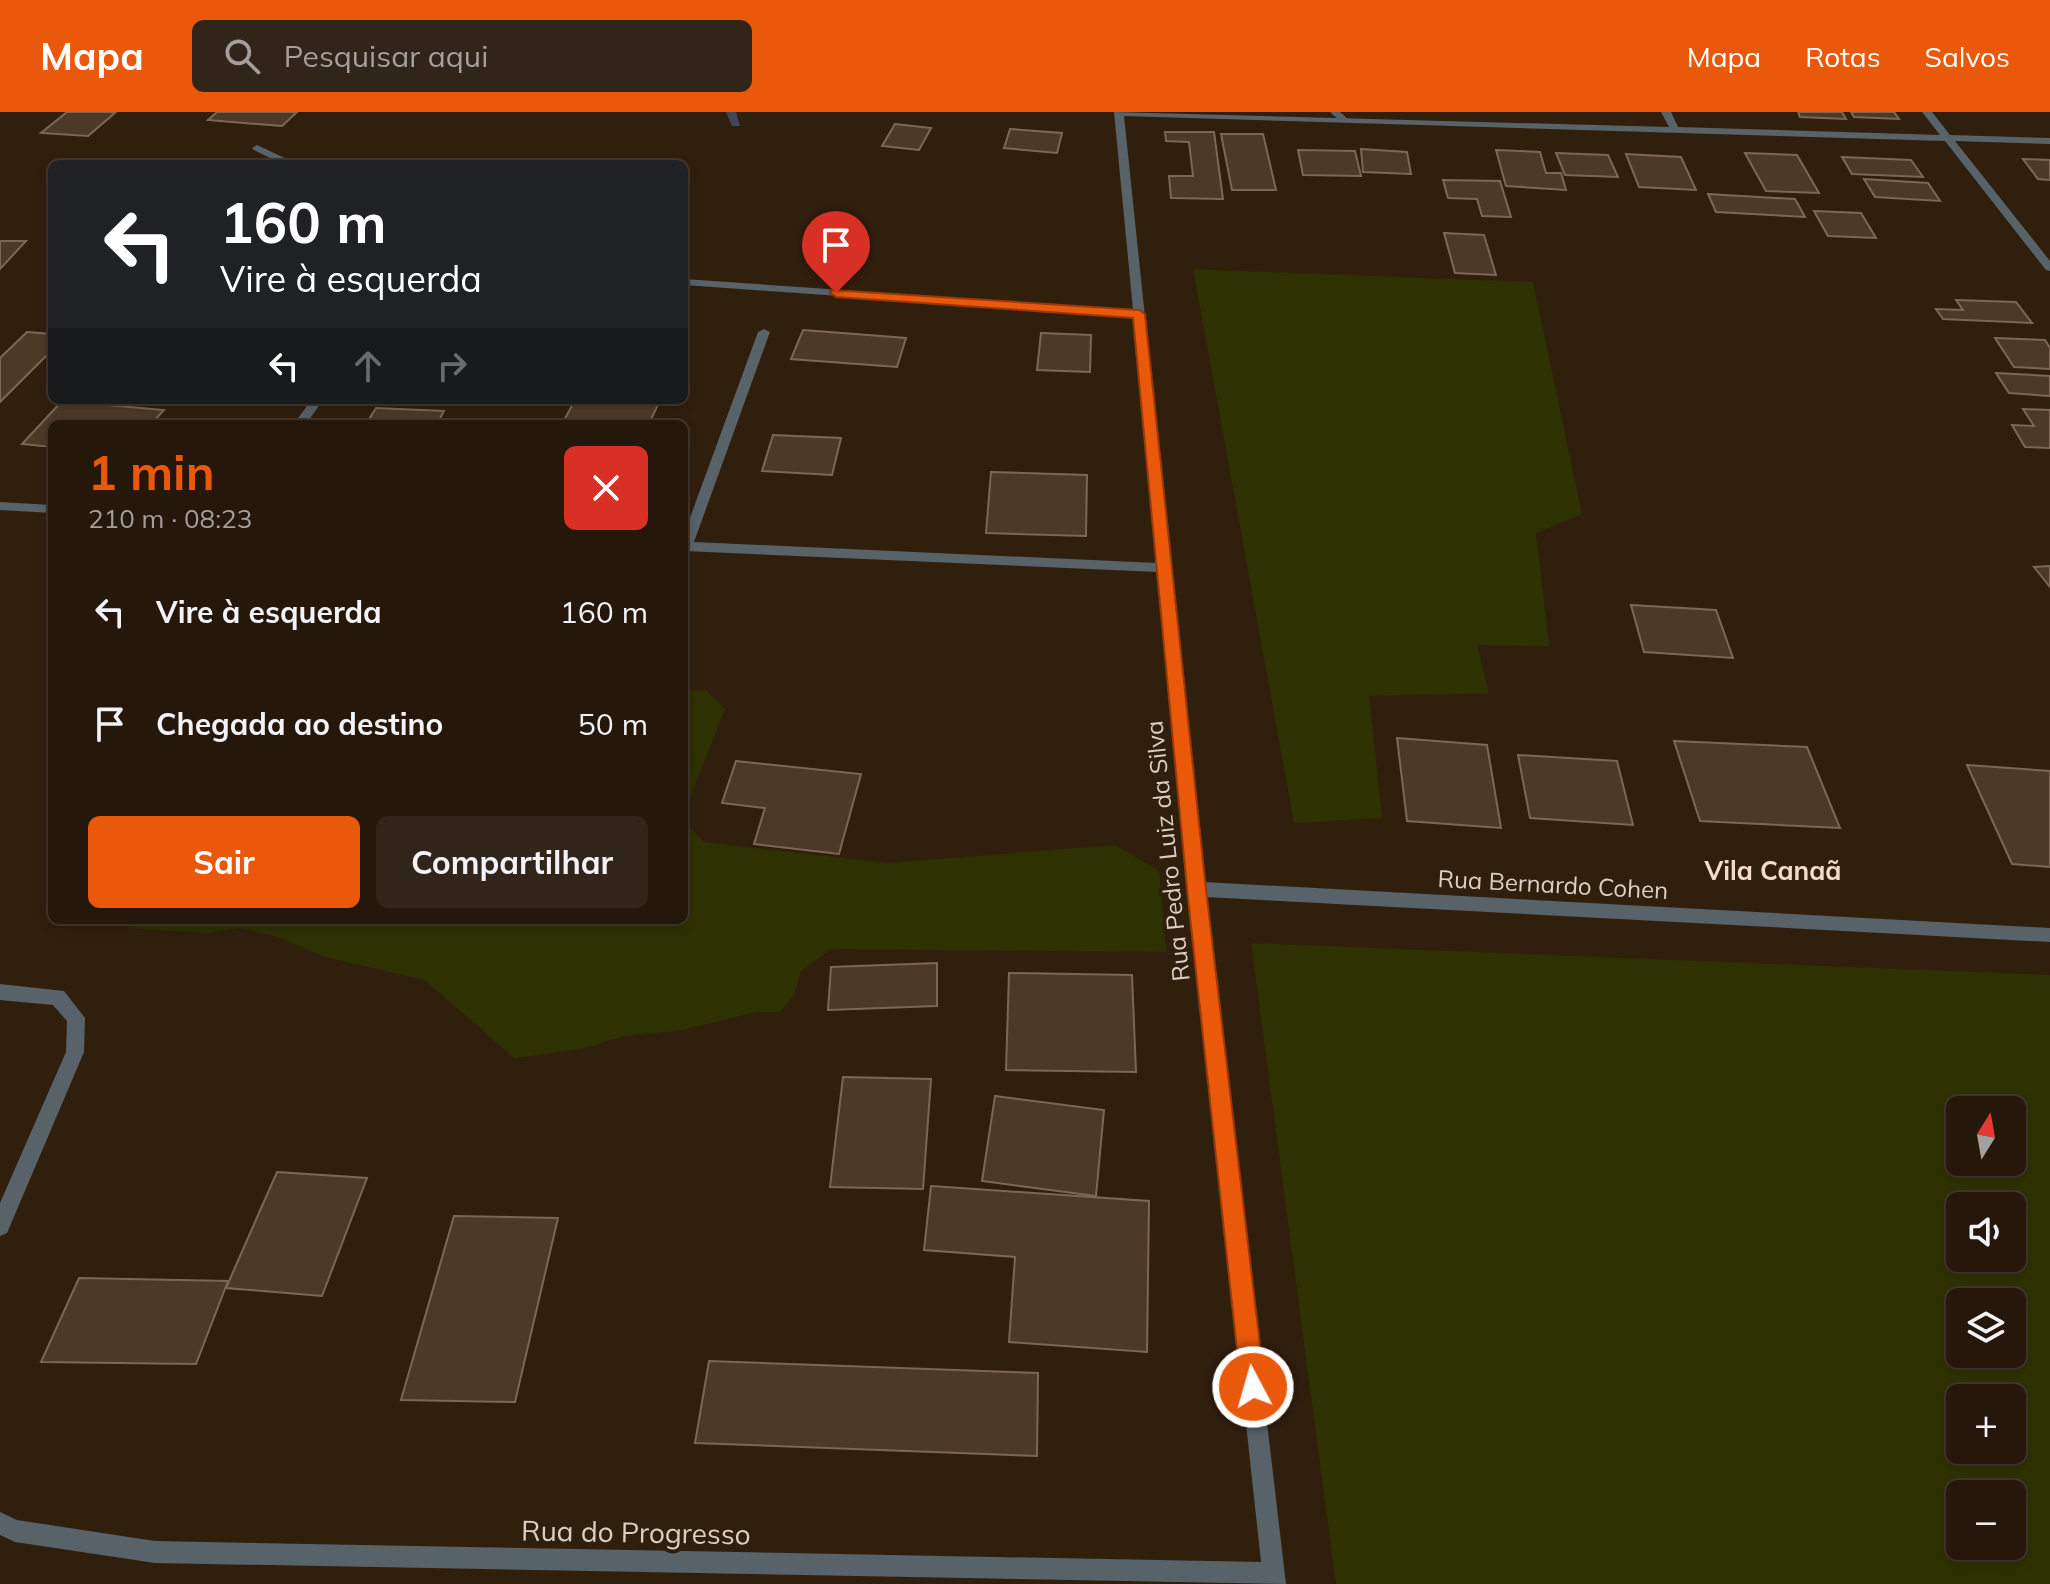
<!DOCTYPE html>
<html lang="pt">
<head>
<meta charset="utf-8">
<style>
	body { margin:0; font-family:Mulish,sans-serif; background:#312418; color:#f1f3f6; height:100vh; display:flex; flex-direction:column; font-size:30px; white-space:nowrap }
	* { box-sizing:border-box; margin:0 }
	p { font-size:26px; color:#a39f9c }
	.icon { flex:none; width:44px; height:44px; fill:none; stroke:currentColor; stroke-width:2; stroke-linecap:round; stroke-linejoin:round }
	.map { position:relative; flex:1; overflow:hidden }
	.drawer { position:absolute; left:48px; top:308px; width:640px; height:504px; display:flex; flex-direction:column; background:#25170a; border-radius:12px; box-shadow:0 4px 12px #0003,0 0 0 2px #42362b }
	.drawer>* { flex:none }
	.guide { position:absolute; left:48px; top:48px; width:640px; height:244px; border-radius:12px; box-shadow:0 4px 12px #0003,0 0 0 2px #42362b; background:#202124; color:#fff; overflow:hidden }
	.needle { width:52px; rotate:11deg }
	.controls { position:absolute; left:1946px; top:984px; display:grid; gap:16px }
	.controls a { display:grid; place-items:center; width:80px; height:80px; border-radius:12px; background:#25170a; box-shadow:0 4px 12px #0003,0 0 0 2px #42362b; font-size:40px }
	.pin { position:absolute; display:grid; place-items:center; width:68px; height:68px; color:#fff; margin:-82px -34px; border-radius:50% 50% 50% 0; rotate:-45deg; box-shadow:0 0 8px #0007 }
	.pin .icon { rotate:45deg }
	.me { position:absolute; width:88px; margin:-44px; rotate:354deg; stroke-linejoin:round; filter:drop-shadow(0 0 6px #0008) }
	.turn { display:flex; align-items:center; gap:28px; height:168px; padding:0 40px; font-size:36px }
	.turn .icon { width:104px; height:104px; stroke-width:2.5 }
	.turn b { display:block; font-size:56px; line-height:68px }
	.lanes { display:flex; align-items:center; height:76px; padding:0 40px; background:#0003; justify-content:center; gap:40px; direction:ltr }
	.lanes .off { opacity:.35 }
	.round { display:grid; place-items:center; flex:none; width:84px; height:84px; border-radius:12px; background:#312418 }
	.summary { display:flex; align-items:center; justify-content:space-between; height:136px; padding:0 40px }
	h1 { font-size:48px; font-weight:700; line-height:60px; color:#ea580c }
	.cta { display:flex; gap:16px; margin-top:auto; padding:16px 40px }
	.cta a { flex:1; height:92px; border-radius:12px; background:#ea580c; color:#fff; font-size:32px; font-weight:700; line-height:92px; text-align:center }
	.cta a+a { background:#312418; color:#f1f3f6 }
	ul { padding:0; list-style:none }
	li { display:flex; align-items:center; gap:24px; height:112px; padding:0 40px }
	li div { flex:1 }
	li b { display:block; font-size:30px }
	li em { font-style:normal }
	header { display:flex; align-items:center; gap:48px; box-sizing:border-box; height:112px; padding:0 40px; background:#ea580c; color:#fff }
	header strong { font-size:38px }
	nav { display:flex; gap:44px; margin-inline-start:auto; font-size:28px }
	.search { width:560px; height:72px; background:#312418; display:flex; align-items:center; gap:20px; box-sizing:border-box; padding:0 28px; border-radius:12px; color:#a39f9c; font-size:30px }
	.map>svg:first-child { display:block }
	.green { fill:#2e3101; fill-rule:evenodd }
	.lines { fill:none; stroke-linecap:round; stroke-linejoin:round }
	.stream { fill:#42465b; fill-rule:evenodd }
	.building { fill:#4d3928; stroke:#7c6754; stroke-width:2 }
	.lane { fill:#576269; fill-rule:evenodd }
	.street { fill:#576269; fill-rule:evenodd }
	.route { fill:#ea580c; stroke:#983908; stroke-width:2 }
	.labels { text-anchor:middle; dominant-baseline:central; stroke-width:8; stroke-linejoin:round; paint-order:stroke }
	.street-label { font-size:24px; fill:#dbcfc4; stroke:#311f0e }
	.neighbourhood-label { font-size:26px; font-weight:bold; fill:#f4dbc6; stroke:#311f0e }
	.near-street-label { font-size:28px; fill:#dbcfc4; stroke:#311f0e }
</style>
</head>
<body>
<header>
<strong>Mapa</strong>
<div class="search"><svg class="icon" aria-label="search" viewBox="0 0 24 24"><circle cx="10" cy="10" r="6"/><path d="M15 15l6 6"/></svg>Pesquisar aqui</div>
<nav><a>Mapa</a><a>Rotas</a><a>Salvos</a></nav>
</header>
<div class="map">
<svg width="2050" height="1472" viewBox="0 0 2050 1472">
	<rect width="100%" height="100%" fill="#311f0e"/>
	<g class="green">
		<path d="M 1193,157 L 1533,170 L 1582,402 L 1536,421 L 1549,534 L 1477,533 L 1489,581 L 1369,584 L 1382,706 L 1294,711 Z"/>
		<path d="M 706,578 L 725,597 L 684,701 L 684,579 Z"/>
		<path d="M 684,709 L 704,730 L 887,751 L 1115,733 L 1159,759 L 1166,840 L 831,837 L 801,859 L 794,883 L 780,900 L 757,900 L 678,919 L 624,924 L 582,937 L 514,946 L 425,868 L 325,845 L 278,825 L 241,816 L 207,821 L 129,816 L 123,808 L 684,808 Z"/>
		<path d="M 1251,831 L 2050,863 L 2050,1472 L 1336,1472 ZM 1960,998 L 2012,998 L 2012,1050 L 1960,1050 ZM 1960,1094 L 2012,1094 L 2012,1146 L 1960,1146 ZM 1960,1190 L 2012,1190 L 2012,1242 L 1960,1242 ZM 1960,1286 L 2012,1286 L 2012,1338 L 1960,1338 ZM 1960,1382 L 2012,1382 L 2012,1434 L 1960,1434 Z"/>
	</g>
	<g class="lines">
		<path class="stream" d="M 726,0 L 736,0 L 740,14 L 732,14 Z"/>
	</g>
	<g class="building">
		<path d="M 67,0 L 116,0 L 88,24 L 41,21 Z"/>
		<path d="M 217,0 L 297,0 L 282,14 L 208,8 Z"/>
		<path d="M 1798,0 L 1842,0 L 1846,7 L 1800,5 Z"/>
		<path d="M 1851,0 L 1894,0 L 1899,7 L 1854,5 Z"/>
		<path d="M 895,12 L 931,16 L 919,38 L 882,34 Z"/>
		<path d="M 1010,17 L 1062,21 L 1057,41 L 1004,36 Z"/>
		<path d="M 1165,20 L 1214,20 L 1223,87 L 1171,86 L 1169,64 L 1193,64 L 1189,30 L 1166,29 Z"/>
		<path d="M 1221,22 L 1263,22 L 1276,78 L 1232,78 Z"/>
		<path d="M 1361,37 L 1407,40 L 1411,62 L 1363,60 Z"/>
		<path d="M 1298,38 L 1355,39 L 1361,64 L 1303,63 Z"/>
		<path d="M 1496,38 L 1540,40 L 1546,61 L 1561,61 L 1566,78 L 1506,74 Z"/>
		<path d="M 1556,41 L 1608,43 L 1618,65 L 1565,63 Z"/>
		<path d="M 1745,41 L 1797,43 L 1819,81 L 1766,79 Z"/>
		<path d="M 1626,42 L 1681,45 L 1696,78 L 1639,75 Z"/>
		<path d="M 1842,45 L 1911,48 L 1923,65 L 1852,62 Z"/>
		<path d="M 2023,47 L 2050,48 L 2050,68 L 2038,67 Z"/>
		<path d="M 1864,67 L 1928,71 L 1940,89 L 1875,85 Z"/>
		<path d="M 1443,68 L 1500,69 L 1511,105 L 1482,104 L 1477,87 L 1448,86 Z"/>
		<path d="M 1708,82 L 1795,87 L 1805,105 L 1716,100 Z"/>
		<path d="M 1814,99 L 1861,101 L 1876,126 L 1828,124 Z"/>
		<path d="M 1444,121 L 1484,123 L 1496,163 L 1455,161 Z"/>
		<path d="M 0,129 L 26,129 L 0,157 Z"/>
		<path d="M 1956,188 L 2016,190 L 2032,211 L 1943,207 L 1936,197 L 1963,198 Z"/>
		<path d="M 803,218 L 906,226 L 897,255 L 791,247 Z"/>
		<path d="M 27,220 L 52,222 L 52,238 L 0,290 L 0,246 Z"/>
		<path d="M 1041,221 L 1091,223 L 1090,260 L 1037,258 Z"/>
		<path d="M 1995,226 L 2045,228 L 2050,236 L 2050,257 L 2014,255 Z"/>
		<path d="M 1996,261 L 2050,264 L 2050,284 L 2009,281 Z"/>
		<path d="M 575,288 L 660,288 L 649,312 L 562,312 Z"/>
		<path d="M 62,289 L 164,298 L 151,312 L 52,312 L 52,335 L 22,332 Z"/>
		<path d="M 376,296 L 444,299 L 437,312 L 366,312 Z"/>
		<path d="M 2023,297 L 2050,298 L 2050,336 L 2025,335 L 2012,313 L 2034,314 Z"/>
		<path d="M 773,323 L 841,326 L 832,363 L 762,359 Z"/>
		<path d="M 991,360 L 1087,363 L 1086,424 L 986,421 Z"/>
		<path d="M 2050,454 L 2050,475 L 2034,455 Z"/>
		<path d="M 1631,493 L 1716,498 L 1733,546 L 1644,540 Z"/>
		<path d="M 1397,626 L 1487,633 L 1501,716 L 1407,709 Z"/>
		<path d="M 1674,629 L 1807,635 L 1840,716 L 1700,709 Z"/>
		<path d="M 1518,643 L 1617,649 L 1633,713 L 1530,706 Z"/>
		<path d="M 736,649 L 861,662 L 839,742 L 754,732 L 765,696 L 722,691 Z"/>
		<path d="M 1967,653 L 2050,659 L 2050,755 L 2012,752 Z"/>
		<path d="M 937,851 L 937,894 L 828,898 L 831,855 Z"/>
		<path d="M 1009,861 L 1132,863 L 1136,960 L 1006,958 Z"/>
		<path d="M 843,965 L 931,967 L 923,1077 L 830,1075 Z"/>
		<path d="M 995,984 L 1104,998 L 1096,1084 L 982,1069 Z"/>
		<path d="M 277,1060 L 367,1066 L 322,1184 L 226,1176 Z"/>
		<path d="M 931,1074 L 1149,1089 L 1147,1240 L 1009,1230 L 1015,1145 L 924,1138 Z"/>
		<path d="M 454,1104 L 558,1106 L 515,1290 L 401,1288 Z"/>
		<path d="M 79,1166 L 228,1169 L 196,1252 L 41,1250 Z"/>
		<path d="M 709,1249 L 1038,1261 L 1037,1344 L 695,1331 Z"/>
	</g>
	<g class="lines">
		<path class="lane" d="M 1330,0 L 1340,0 L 1349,8 L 1341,10 Z"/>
		<g class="street">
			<path d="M 1114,0 L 1669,15 L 1661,0 L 1671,0 L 1678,15 L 1940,23 L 1922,0 L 1932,0 L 1950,23 L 2050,26 L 2050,32 L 1955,29 L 2050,149 L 2050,159 L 2046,158 L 1945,29 L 1124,4 L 1204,770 L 2050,816 L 2050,830 L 1205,785 L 1286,1472 L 155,1451 L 15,1430 L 0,1423 L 0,1400 L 17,1408 L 155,1429 L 1261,1450 L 1188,777 L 1158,460 L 684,439 L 684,422 L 758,220 L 764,217 L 770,220 L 694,430 L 1157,451 L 1134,205 L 684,173 L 684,167 L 1133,198 Z"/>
			<path d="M 257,33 L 293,50 L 295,52 L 282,52 L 254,38 L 252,36 Z"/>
			<path d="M 311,288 L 323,288 L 306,312 L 294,312 Z"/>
			<path d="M 0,390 L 52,393 L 52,401 L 0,398 Z"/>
			<path d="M 0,872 L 64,879 L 85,906 L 84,940 L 7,1121 L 0,1124 L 0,1091 L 66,940 L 67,909 L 53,893 L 0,888 Z"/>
		</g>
	</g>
	<path class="route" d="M 832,178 L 1139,198 L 1145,202 L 1206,777 L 1265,1275 L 1261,1284 L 1253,1287 L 1245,1284 L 1241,1275 L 1187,777 L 1133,206 L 836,185 L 830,181 Z"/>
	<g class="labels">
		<g class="street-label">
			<text transform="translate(1167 739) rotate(-96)">Rua Pedro Luiz da Silva</text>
			<text transform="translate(1553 772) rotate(3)">Rua Bernardo Cohen</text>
		</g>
		<g class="neighbourhood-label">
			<text x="1773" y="758">Vila Canaã</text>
		</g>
		<g class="near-street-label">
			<text transform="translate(636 1420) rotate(1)">Rua do Progresso</text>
		</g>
	</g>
</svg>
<div class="controls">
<a><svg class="needle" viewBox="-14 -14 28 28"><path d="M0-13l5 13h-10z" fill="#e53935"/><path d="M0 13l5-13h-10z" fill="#a39f9c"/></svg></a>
<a><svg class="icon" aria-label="sound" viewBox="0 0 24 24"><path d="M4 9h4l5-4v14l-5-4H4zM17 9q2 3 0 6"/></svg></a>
<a><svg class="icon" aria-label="layers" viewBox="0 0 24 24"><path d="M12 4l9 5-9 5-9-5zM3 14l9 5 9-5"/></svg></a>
<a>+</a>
<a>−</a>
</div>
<div class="pin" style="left:836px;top:181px;background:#d93025"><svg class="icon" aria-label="arrive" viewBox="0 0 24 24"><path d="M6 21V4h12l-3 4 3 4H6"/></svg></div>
<svg class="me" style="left:1253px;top:1275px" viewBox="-20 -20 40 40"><circle r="17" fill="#ea580c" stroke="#fff" stroke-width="3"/><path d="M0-11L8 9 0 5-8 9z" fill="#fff"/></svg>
<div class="guide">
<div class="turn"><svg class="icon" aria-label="left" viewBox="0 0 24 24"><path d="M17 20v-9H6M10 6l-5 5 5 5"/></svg><div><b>160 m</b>Vire à esquerda</div></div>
<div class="lanes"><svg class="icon" aria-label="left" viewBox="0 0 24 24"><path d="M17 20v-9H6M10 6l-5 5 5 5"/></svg><svg class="icon off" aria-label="ahead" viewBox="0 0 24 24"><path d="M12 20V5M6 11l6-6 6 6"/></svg><svg class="icon off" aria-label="right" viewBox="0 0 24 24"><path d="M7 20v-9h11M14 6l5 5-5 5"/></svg></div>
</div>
<section class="drawer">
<div class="summary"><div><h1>1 min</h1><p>210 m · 08:23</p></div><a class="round" style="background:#d93025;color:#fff"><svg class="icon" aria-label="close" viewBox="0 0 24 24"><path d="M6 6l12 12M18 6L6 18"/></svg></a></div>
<ul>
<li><svg class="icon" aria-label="left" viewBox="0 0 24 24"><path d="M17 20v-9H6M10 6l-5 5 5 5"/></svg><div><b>Vire à esquerda</b></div><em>160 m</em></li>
<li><svg class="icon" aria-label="arrive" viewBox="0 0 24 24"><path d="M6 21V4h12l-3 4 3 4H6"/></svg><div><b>Chegada ao destino</b></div><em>50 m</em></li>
</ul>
<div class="cta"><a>Sair</a><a>Compartilhar</a></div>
</section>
</div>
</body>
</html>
